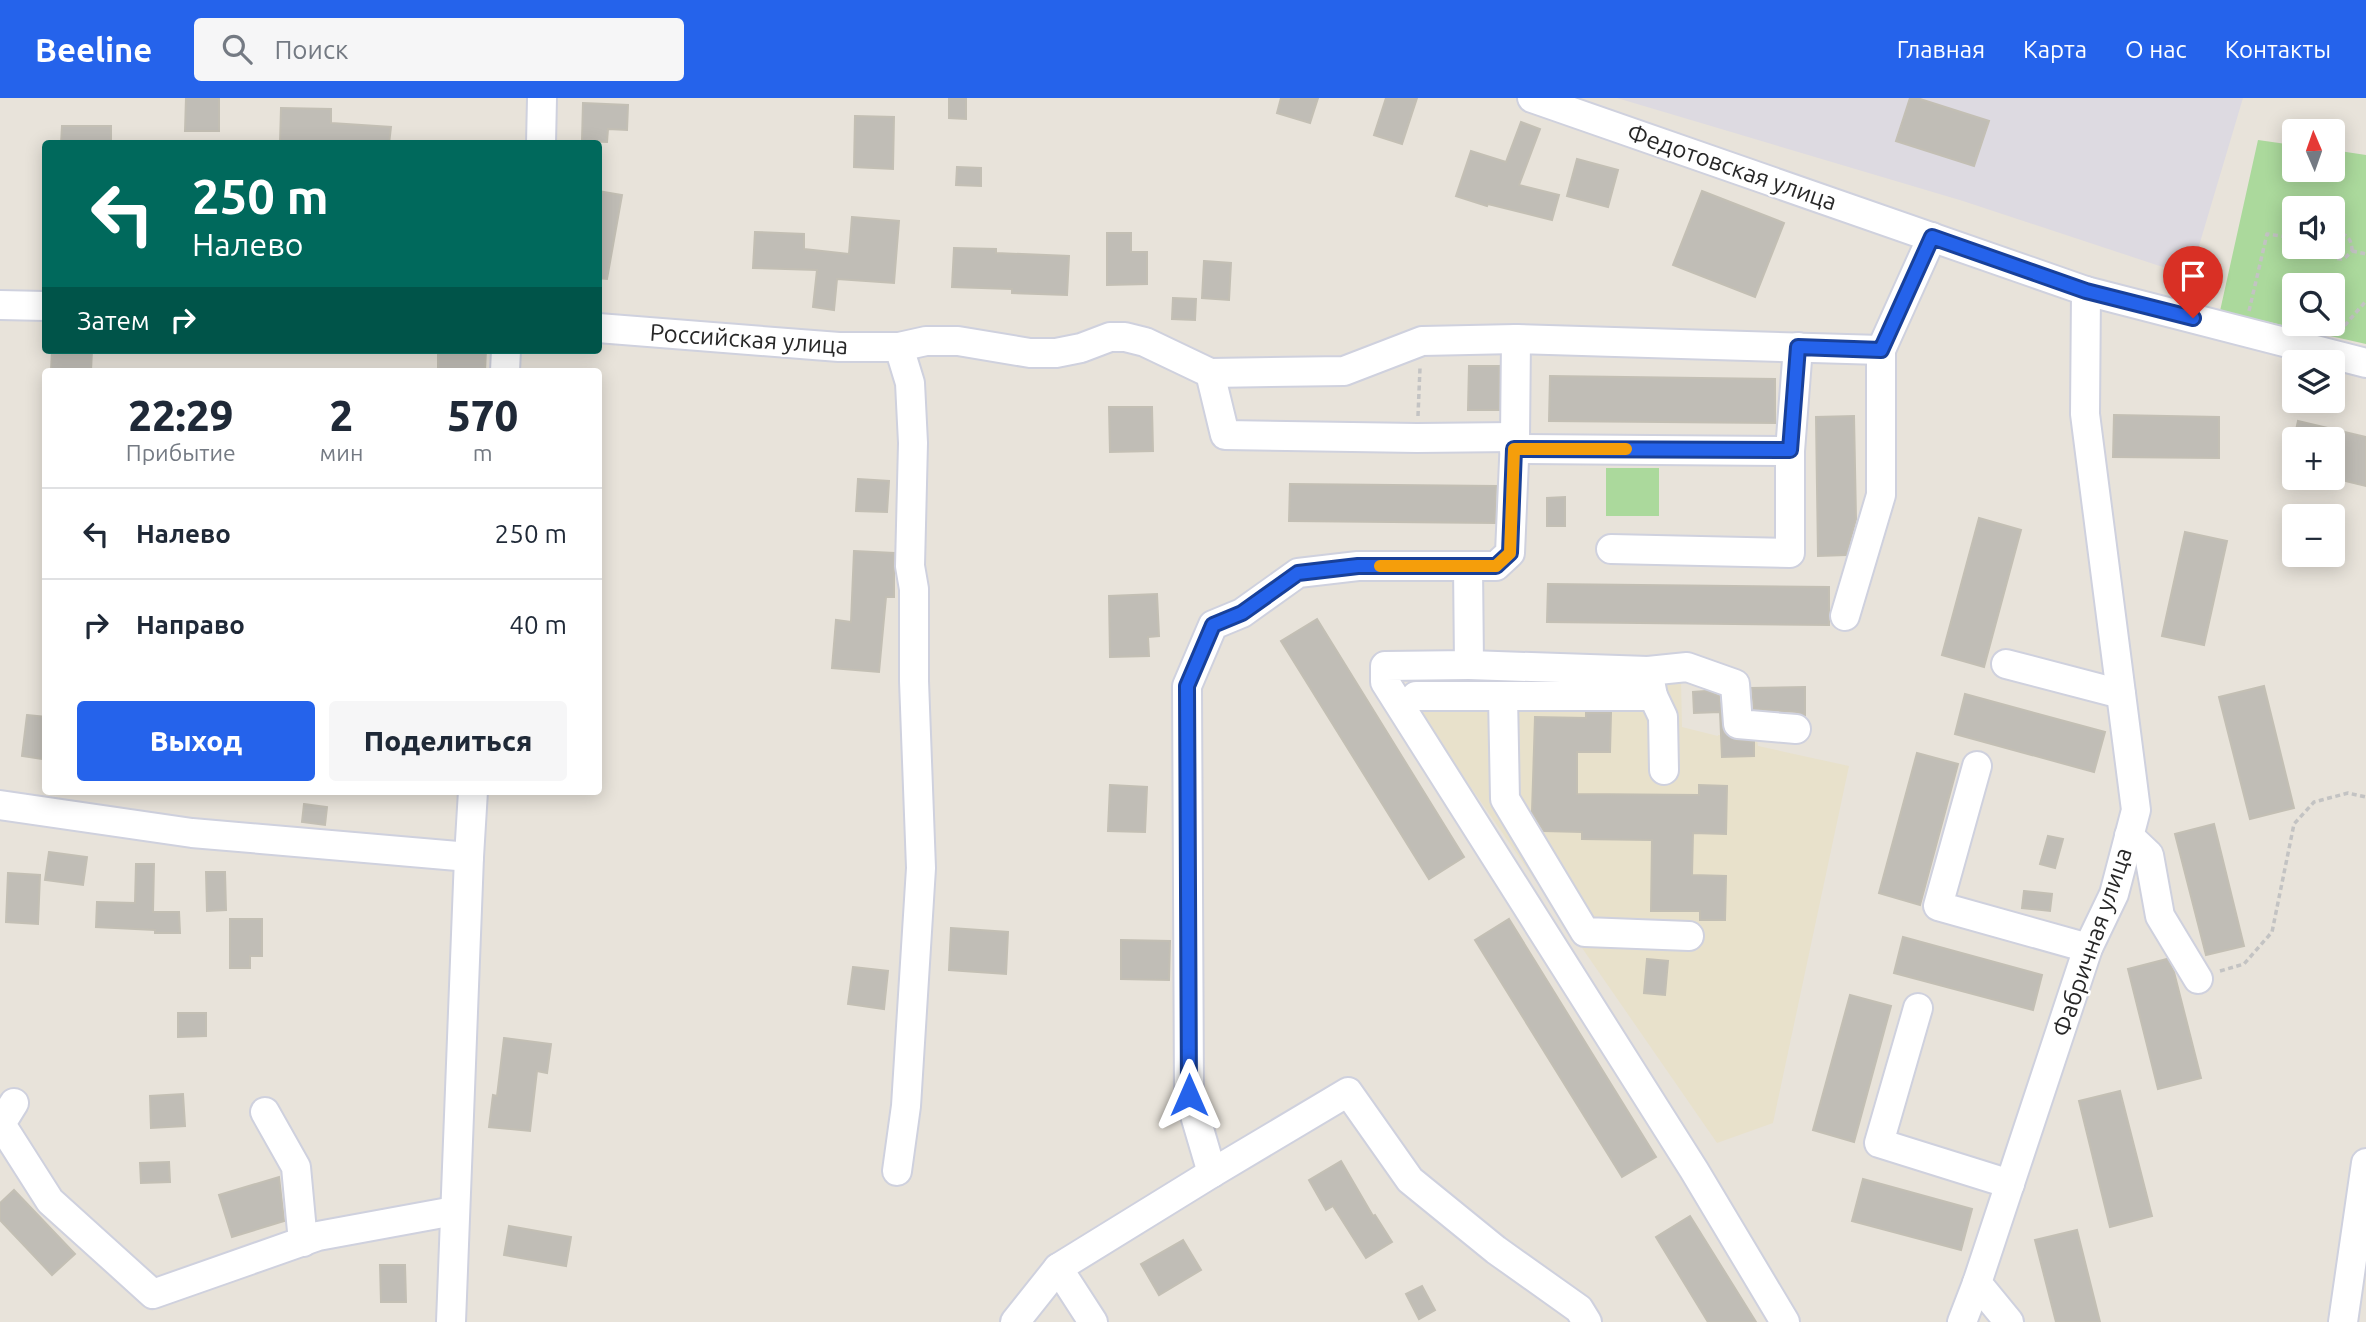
<!DOCTYPE html>
<html lang="ru">
<head>
<meta charset="utf-8">
<style>
	body { margin:0; font-family:Ubuntu,sans-serif; background:#f6f6f7; color:#1f2937; height:100vh; display:flex; flex-direction:column; font-size:26px; white-space:nowrap }
	* { box-sizing:border-box; margin:0 }
	p { font-size:23px; color:#747a83 }
	.icon { flex:none; width:38px; height:38px; fill:none; stroke:currentColor; stroke-width:2; stroke-linecap:round; stroke-linejoin:round }
	.map { position:relative; flex:1; overflow:hidden }
	.sheet { position:absolute; left:42px; top:270px; width:560px; height:427px; display:flex; flex-direction:column; background:#fff; border-radius:7px; box-shadow:0 4px 18px #0003 }
	.sheet>* { flex:none }
	.top-card { position:absolute; left:42px; top:42px; width:560px; height:214px; border-radius:7px; box-shadow:0 4px 18px #0003; background:#00695c; color:#fff; overflow:hidden }
	.needle { width:46px; rotate:358deg }
	.fabs { position:absolute; left:2282px; top:21px; display:grid; gap:14px }
	.fabs a { display:grid; place-items:center; width:63px; height:63px; border-radius:7px; background:#fff; box-shadow:0 4px 18px #0003; font-size:35px }
	.pin { position:absolute; display:grid; place-items:center; width:60px; height:60px; color:#fff; margin:-72px -30px; border-radius:50% 50% 50% 0; rotate:-45deg; box-shadow:0 0 7px #0007 }
	.pin .icon { rotate:45deg }
	.me { position:absolute; width:77px; margin:-38px; rotate:0deg; stroke-linejoin:round; filter:drop-shadow(0 0 5px #0008) }
	.turn { display:flex; align-items:center; gap:24px; height:147px; padding:0 35px; font-size:32px }
	.turn .icon { width:91px; height:91px; stroke-width:2.5 }
	.turn b { display:block; font-size:49px; line-height:60px }
	.then { display:flex; align-items:center; height:66px; padding:0 35px; background:#0003; gap:14px; font-size:26px }
	.eta { display:flex; justify-content:space-evenly; align-items:center; height:119px; text-align:center }
	.eta b { font-size:42px; font-weight:800; line-height:49px }
	.cta { display:flex; gap:14px; margin-top:auto; padding:14px 35px }
	.cta a { flex:1; height:80px; border-radius:7px; background:#2563eb; color:#fff; font-size:28px; font-weight:800; line-height:80px; text-align:center }
	.cta a+a { background:#f6f6f7; color:#1f2937 }
	ul { padding:0; list-style:none }
	li { display:flex; align-items:center; gap:21px; height:91px; padding:0 35px; border-top:2px solid #e0e1e3 }
	li div { flex:1 }
	li b { display:block; font-size:26px }
	li em { font-style:normal }
	header { display:flex; align-items:center; gap:42px; box-sizing:border-box; height:98px; padding:0 35px; background:#2563eb; color:#fff }
	header strong { font-size:33px }
	nav { display:flex; gap:38px; margin-inline-start:auto; font-size:24px }
	.search { width:490px; height:63px; background:#f6f6f7; display:flex; align-items:center; gap:18px; box-sizing:border-box; padding:0 24px; border-radius:7px; color:#747a83; font-size:26px }
	.map>svg:first-child { display:block }
	.industrial { fill:#dddae1 }
	.education { fill:#e8e1cb }
	.green { fill:#abd99c; fill-rule:evenodd }
	.building { fill:#c0bdb6; stroke:#c3bfb4; stroke-width:2 }
	.lines { fill:none; stroke-linecap:round; stroke-linejoin:round }
	.minor-casing { stroke:#cfd1de; stroke-width:32 }
	.path { stroke:#c3c3c3; stroke-width:3.5; stroke-dasharray:5 3.5; stroke-linecap:butt }
	.minor { stroke:#fff; stroke-width:28 }
	.route-casing { stroke:#184099; stroke-width:18 }
	.route { stroke:#2563eb; stroke-width:12 }
	.slow { stroke:#f59e0b; stroke-width:12 }
	.labels { text-anchor:middle; dominant-baseline:central; stroke-width:5; stroke-linejoin:round; paint-order:stroke }
	.street-label { font-size:24px; fill:#272727; stroke:#fff }
</style>
</head>
<body>
<header>
<strong>Beeline</strong>
<div class="search"><svg class="icon" aria-label="search" viewBox="0 0 24 24"><circle cx="10" cy="10" r="6"/><path d="M15 15l6 6"/></svg>Поиск</div>
<nav><a>Главная</a><a>Карта</a><a>О нас</a><a>Контакты</a></nav>
</header>
<div class="map">
<svg width="2366" height="1224" viewBox="0 0 2366 1224">
	<rect width="100%" height="100%" fill="#e8e3da"/>
	<path class="industrial" d="M 1617,0 L 2243,0 L 2190,178 L 1963,103 Z"/>
	<path class="education" d="M 1416,579 L 1681,582 L 1682,629 L 1718,638 L 1718,637 L 1756,636 L 1758,648 L 1849,668 L 1773,1025 L 1717,1045 L 1416,610 Z"/>
	<g class="green">
		<path d="M 2258,42 L 2294,47 L 2294,72 L 2333,72 L 2333,52 L 2366,57 L 2366,246 L 2220,213 ZM 2294,110 L 2333,110 L 2333,149 L 2294,149 ZM 2294,187 L 2333,187 L 2333,226 L 2294,226 Z"/>
		<rect x="1606" y="370" width="53" height="48"/>
	</g>
	<g class="building">
		<path d="M 186,0 L 219,0 L 219,33 L 185,33 Z"/>
		<path d="M 949,0 L 966,0 L 966,21 L 949,20 Z"/>
		<path d="M 1281,0 L 1318,0 L 1310,25 L 1277,15 Z"/>
		<path d="M 1386,0 L 1417,0 L 1402,46 L 1374,37 Z"/>
		<path d="M 1910,0 L 1917,0 L 1989,23 L 1974,68 L 1896,43 Z"/>
		<path d="M 583,5 L 628,7 L 627,32 L 608,31 L 607,44 L 582,43 Z"/>
		<path d="M 281,10 L 331,11 L 331,25 L 391,29 L 389,46 L 280,46 Z"/>
		<path d="M 855,18 L 894,19 L 893,71 L 854,69 Z"/>
		<path d="M 1521,24 L 1540,31 L 1519,87 L 1559,97 L 1552,122 L 1488,106 L 1487,108 L 1456,98 L 1471,53 L 1506,64 Z"/>
		<path d="M 62,28 L 111,28 L 111,46 L 61,46 Z"/>
		<path d="M 1577,61 L 1618,72 L 1608,109 L 1567,98 Z"/>
		<path d="M 957,69 L 981,70 L 981,88 L 956,87 Z"/>
		<path d="M 598,93 L 622,97 L 607,181 L 598,180 Z"/>
		<path d="M 1702,93 L 1784,125 L 1755,199 L 1673,167 Z"/>
		<path d="M 852,119 L 899,123 L 894,185 L 837,181 L 834,212 L 813,209 L 817,172 L 753,170 L 755,134 L 804,136 L 804,151 L 849,156 Z"/>
		<path d="M 1107,135 L 1131,135 L 1131,154 L 1147,154 L 1147,186 L 1107,187 Z"/>
		<path d="M 954,150 L 996,151 L 996,155 L 1069,158 L 1067,197 L 1012,195 L 1012,191 L 952,189 Z"/>
		<path d="M 1204,163 L 1231,165 L 1229,202 L 1202,200 Z"/>
		<path d="M 1173,200 L 1196,201 L 1195,222 L 1172,221 Z"/>
		<path d="M 52,252 L 92,252 L 91,273 L 51,273 Z"/>
		<path d="M 438,252 L 486,252 L 485,273 L 438,273 Z"/>
		<path d="M 1469,268 L 1499,268 L 1499,312 L 1468,312 Z"/>
		<path d="M 1550,278 L 1775,281 L 1775,325 L 1549,323 Z"/>
		<path d="M 1109,309 L 1152,309 L 1153,353 L 1110,354 Z"/>
		<path d="M 2114,317 L 2219,319 L 2219,360 L 2113,359 Z"/>
		<path d="M 1854,318 L 1856,421 L 1846,457 L 1818,458 L 1816,319 Z"/>
		<path d="M 2298,323 L 2366,339 L 2366,388 L 2333,380 L 2333,341 L 2294,341 Z"/>
		<path d="M 858,381 L 889,383 L 887,414 L 856,413 Z"/>
		<path d="M 1290,386 L 1496,388 L 1495,425 L 1289,423 Z"/>
		<path d="M 1565,399 L 1565,428 L 1547,428 L 1547,400 Z"/>
		<path d="M 1979,420 L 2021,432 L 1984,569 L 1942,557 Z"/>
		<path d="M 2185,434 L 2227,443 L 2204,547 L 2162,538 Z"/>
		<path d="M 854,453 L 894,455 L 894,499 L 886,499 L 879,574 L 832,570 L 836,522 L 851,524 Z"/>
		<path d="M 1548,486 L 1829,489 L 1829,527 L 1547,524 Z"/>
		<path d="M 1157,496 L 1159,538 L 1148,539 L 1149,558 L 1110,559 L 1109,498 Z"/>
		<path d="M 1317,521 L 1464,759 L 1429,781 L 1281,543 Z"/>
		<path d="M 2264,588 L 2294,710 L 2250,721 L 2219,599 Z"/>
		<path d="M 1805,589 L 1805,617 L 1797,614 L 1754,611 L 1752,590 Z"/>
		<path d="M 1706,593 L 1719,598 L 1724,635 L 1736,642 L 1754,644 L 1754,658 L 1722,659 L 1720,614 L 1694,615 L 1693,594 Z"/>
		<path d="M 1965,596 L 2105,634 L 2094,674 L 1955,636 Z"/>
		<path d="M 1586,615 L 1611,615 L 1610,654 L 1577,654 L 1577,696 L 1699,697 L 1699,687 L 1727,688 L 1726,736 L 1693,735 L 1692,777 L 1726,778 L 1725,822 L 1700,822 L 1700,813 L 1651,813 L 1652,742 L 1582,741 L 1582,734 L 1544,733 L 1532,714 L 1535,619 L 1586,620 Z"/>
		<path d="M 27,617 L 46,619 L 43,661 L 22,658 Z"/>
		<path d="M 1917,655 L 1958,666 L 1920,807 L 1879,795 Z"/>
		<path d="M 1110,687 L 1147,689 L 1145,734 L 1108,733 Z"/>
		<path d="M 304,706 L 327,709 L 325,727 L 302,724 Z"/>
		<path d="M 2214,726 L 2244,848 L 2206,857 L 2175,736 Z"/>
		<path d="M 2048,738 L 2063,741 L 2055,770 L 2040,766 Z"/>
		<path d="M 49,754 L 87,759 L 83,787 L 45,782 Z"/>
		<path d="M 136,766 L 154,766 L 153,814 L 179,814 L 180,835 L 155,835 L 155,832 L 96,829 L 97,804 L 135,805 Z"/>
		<path d="M 206,774 L 225,774 L 226,812 L 207,813 Z"/>
		<path d="M 8,775 L 40,777 L 38,826 L 6,824 Z"/>
		<path d="M 2024,793 L 2052,796 L 2050,813 L 2022,810 Z"/>
		<path d="M 230,821 L 262,821 L 262,858 L 250,858 L 250,870 L 230,870 Z"/>
		<path d="M 1509,821 L 1656,1059 L 1622,1079 L 1475,842 Z"/>
		<path d="M 951,830 L 1008,834 L 1006,876 L 949,872 Z"/>
		<path d="M 1903,839 L 2042,877 L 2033,912 L 1894,875 Z"/>
		<path d="M 1121,842 L 1170,843 L 1169,882 L 1121,881 Z"/>
		<path d="M 1647,861 L 1668,863 L 1665,897 L 1644,895 Z"/>
		<path d="M 2167,861 L 2174,874 L 2201,980 L 2158,991 L 2128,871 Z"/>
		<path d="M 853,869 L 888,873 L 884,911 L 848,906 Z"/>
		<path d="M 1850,897 L 1891,908 L 1854,1044 L 1813,1032 Z"/>
		<path d="M 178,915 L 206,915 L 206,938 L 178,939 Z"/>
		<path d="M 504,940 L 551,946 L 547,975 L 537,973 L 530,1033 L 489,1029 L 493,997 L 497,998 Z"/>
		<path d="M 2120,993 L 2152,1118 L 2110,1129 L 2079,1003 Z"/>
		<path d="M 183,996 L 185,1028 L 151,1030 L 150,998 Z"/>
		<path d="M 1341,1063 L 1373,1118 L 1375,1117 L 1392,1144 L 1366,1160 L 1333,1108 L 1326,1112 L 1309,1082 Z"/>
		<path d="M 169,1064 L 170,1084 L 141,1085 L 140,1065 Z"/>
		<path d="M 279,1079 L 284,1123 L 232,1139 L 219,1097 Z"/>
		<path d="M 1863,1081 L 1972,1111 L 1961,1152 L 1852,1123 Z"/>
		<path d="M 14,1092 L 75,1156 L 52,1177 L 0,1122 L 0,1105 Z"/>
		<path d="M 1690,1118 L 1756,1224 L 1708,1224 L 1656,1139 Z"/>
		<path d="M 509,1128 L 571,1139 L 566,1168 L 504,1157 Z"/>
		<path d="M 2077,1132 L 2100,1224 L 2056,1224 L 2035,1142 Z"/>
		<path d="M 1183,1142 L 1201,1172 L 1159,1197 L 1141,1166 Z"/>
		<path d="M 380,1167 L 405,1167 L 406,1204 L 381,1204 Z"/>
		<path d="M 1422,1188 L 1435,1212 L 1419,1221 L 1406,1196 Z"/>
	</g>
	<g class="lines">
		<defs>
			<g id="minor">
				<path d="M 1532,0 L 2086,193 L 2366,265"/>
				<path d="M 541,46 L 542,0"/>
				<path d="M 0,207 L 46,208"/>
				<path d="M 598,230 L 839,249 L 899,249 L 926,243 L 958,243 L 1030,255 L 1056,255 L 1081,250 L 1110,239 L 1125,239 L 1145,244 L 1210,275 L 1225,337 L 1417,340 L 1515,339"/>
				<path d="M 505,273 L 506,252"/>
				<path d="M 1210,275 L 1344,273 L 1422,243 L 1516,241"/>
				<path d="M 1514,351 L 1790,353 L 1798,249"/>
				<path d="M 1611,451 L 1790,455 L 1790,353"/>
				<path d="M 1468,468 L 1469,567 L 1385,568 L 1385,584 L 1694,1072 L 1785,1224"/>
				<path d="M 1845,518 L 1881,397 L 1881,252"/>
				<path d="M 2006,566 L 2121,596"/>
				<path d="M 1469,567 L 1648,573 L 1687,569 L 1735,586 L 1738,626 L 1796,631"/>
				<path d="M 1416,598 L 1653,598 L 1648,573"/>
				<path d="M 1503,598 L 1505,701 L 1585,834 L 1689,838"/>
				<path d="M 1653,598 L 1663,619 L 1664,672"/>
				<path d="M 1977,668 L 1938,808 L 2088,850"/>
				<path d="M 0,707 L 192,735 L 469,759"/>
				<path d="M 2129,738 L 2149,757 L 2160,818 L 2198,881"/>
				<path d="M 1918,910 L 1879,1045 L 2010,1086"/>
				<path d="M 14,1005 L 1,1026 L 50,1103 L 153,1196 L 318,1138 L 454,1113"/>
				<path d="M 265,1014 L 296,1069 L 303,1144"/>
				<path d="M 897,1073 L 906,1008 L 921,770 L 914,583 L 914,491 L 910,468 L 913,345 L 910,285 L 899,249"/>
				<path d="M 1212,1075 L 1189,997 L 1187,588 L 1213,527 L 1242,515 L 1298,475 L 1358,468 L 1496,468 L 1510,455 L 1515,339 L 1516,241 L 1881,252 L 1932,139"/>
				<path d="M 451,1224 L 469,759 L 473,693"/>
				<path d="M 1015,1224 L 1058,1170"/>
				<path d="M 1093,1224 L 1058,1170 L 1212,1075 L 1348,994 L 1410,1082 L 1496,1152 L 1579,1211 L 1587,1224"/>
				<path d="M 1962,1224 L 1977,1185"/>
				<path d="M 2009,1224 L 1977,1185 L 2088,850 L 2114,796 L 2136,712 L 2085,316 L 2086,193"/>
				<path d="M 2343,1224 L 2366,1065"/>
			</g>
		</defs>
		<use href="#minor" class="minor-casing"/>
		<g class="path">
			<path d="M 2333,137 C 2345,133 2352,140 2352,153"/>
			<path d="M 2326,149 C 2329,159 2334,161 2344,161 L 2352,153"/>
			<path d="M 2352,153 L 2366,156"/>
			<path d="M 2249,213 L 2267,136 L 2294,140"/>
			<path d="M 2339,234 L 2366,203"/>
			<path d="M 1418,318 L 1420,270"/>
			<path d="M 2220,873 L 2244,866 L 2272,834 L 2294,726 L 2314,704 L 2348,695 L 2366,699"/>
		</g>
		<use href="#minor" class="minor"/>
	</g>
	<g class="lines">
		<defs>
			<path id="route" d="M 1189,997 L 1187,588 L 1213,527 L 1242,515 L 1298,475 L 1358,468 L 1496,468 L 1510,455 L 1514,351 L 1790,352 L 1798,249 L 1881,252 L 1932,139 L 2086,193 L 2193,220"/>
		</defs>
		<use href="#route" class="route-casing"/>
		<use href="#route" class="route"/>
		<path class="slow" d="M 1380,468 L 1496,468 L 1510,455 L 1514,351 L 1626,351"/>
	</g>
	<g class="labels">
		<g class="street-label">
			<text transform="translate(1732 69) rotate(19)">Федотовская улица</text>
			<text transform="translate(749 241) rotate(4)">Российская улица</text>
			<text transform="translate(2092 844) rotate(-71)">Фабричная улица</text>
		</g>
	</g>
</svg>
<div class="fabs">
<a><svg class="needle" viewBox="-14 -14 28 28"><path d="M0-13l5 13h-10z" fill="#e53935"/><path d="M0 13l5-13h-10z" fill="#747a83"/></svg></a>
<a><svg class="icon" aria-label="sound" viewBox="0 0 24 24"><path d="M4 9h4l5-4v14l-5-4H4zM17 9q2 3 0 6"/></svg></a>
<a><svg class="icon" aria-label="search" viewBox="0 0 24 24"><circle cx="10" cy="10" r="6"/><path d="M15 15l6 6"/></svg></a>
<a><svg class="icon" aria-label="layers" viewBox="0 0 24 24"><path d="M12 4l9 5-9 5-9-5zM3 14l9 5 9-5"/></svg></a>
<a>+</a>
<a>−</a>
</div>
<div class="pin" style="left:2193px;top:220px;background:#d93025"><svg class="icon" aria-label="arrive" viewBox="0 0 24 24"><path d="M6 21V4h12l-3 4 3 4H6"/></svg></div>
<svg class="me" style="left:1189px;top:997px" viewBox="-20 -20 40 40"><path d="M0-17L14 15 0 8-14 15z" fill="#2563eb" stroke="#fff" stroke-width="4"/></svg>
<div class="top-card">
<div class="turn"><svg class="icon" aria-label="left" viewBox="0 0 24 24"><path d="M17 20v-9H6M10 6l-5 5 5 5"/></svg><div><b>250 m</b>Налево</div></div>
<div class="then">Затем<svg class="icon" aria-label="right" viewBox="0 0 24 24"><path d="M7 20v-9h11M14 6l5 5-5 5"/></svg></div>
</div>
<section class="sheet">
<div class="eta">
<div><b>22:29</b><p>Прибытие</p></div>
<div><b>2</b><p>мин</p></div>
<div><b>570</b><p>m</p></div>
</div>
<ul>
<li><svg class="icon" aria-label="left" viewBox="0 0 24 24"><path d="M17 20v-9H6M10 6l-5 5 5 5"/></svg><div><b>Налево</b></div><em>250 m</em></li>
<li><svg class="icon" aria-label="right" viewBox="0 0 24 24"><path d="M7 20v-9h11M14 6l5 5-5 5"/></svg><div><b>Направо</b></div><em>40 m</em></li>
</ul>
<div class="cta"><a>Выход</a><a>Поделиться</a></div>
</section>
</div>
</body>
</html>
